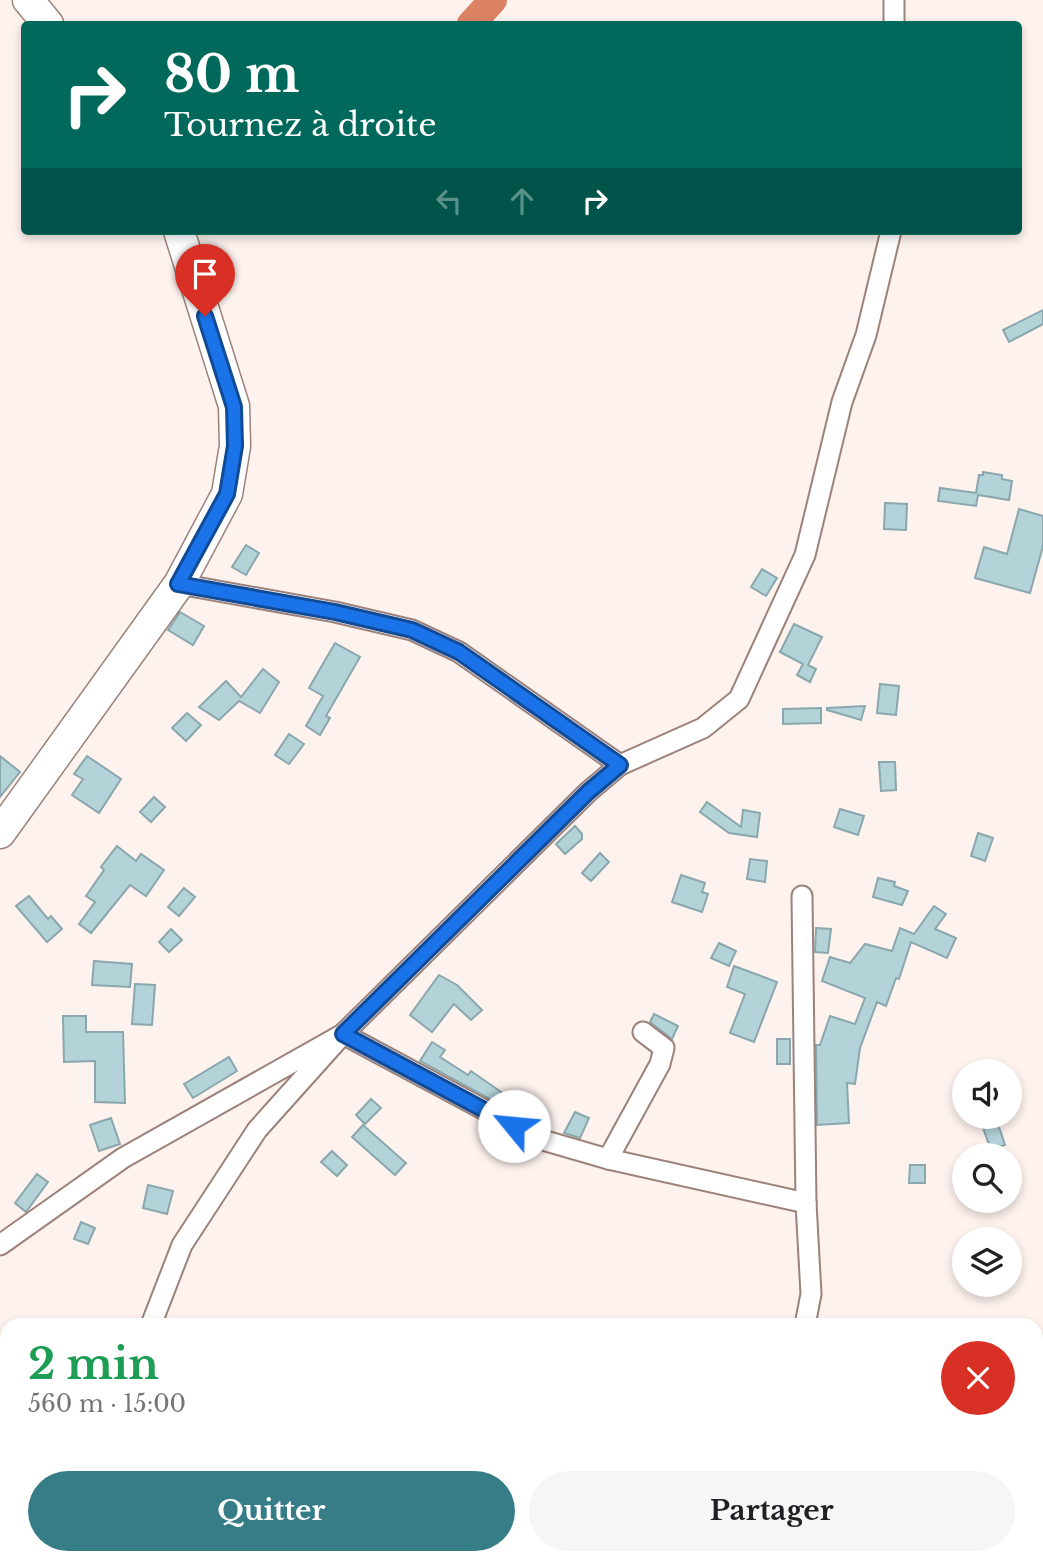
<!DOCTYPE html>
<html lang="fr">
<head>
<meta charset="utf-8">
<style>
	body { margin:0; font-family:"Libre Baskerville",serif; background:#f6f6f6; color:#202124; height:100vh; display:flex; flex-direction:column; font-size:26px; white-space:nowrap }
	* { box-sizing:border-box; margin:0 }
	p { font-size:23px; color:#757577 }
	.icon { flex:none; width:38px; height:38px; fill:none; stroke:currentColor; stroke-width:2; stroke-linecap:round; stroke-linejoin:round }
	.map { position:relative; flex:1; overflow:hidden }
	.panel { position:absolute; left:0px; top:1318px; width:1043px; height:247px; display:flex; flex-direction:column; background:#fff; border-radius:21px 21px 0 0; box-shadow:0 4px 10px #0003 }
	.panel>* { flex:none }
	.banner { position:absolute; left:21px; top:21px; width:1001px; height:214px; border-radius:7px; box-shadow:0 4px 10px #0003; background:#00695c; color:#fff; overflow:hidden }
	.controls { position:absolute; left:952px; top:1059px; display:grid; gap:14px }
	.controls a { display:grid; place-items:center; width:70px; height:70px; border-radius:50%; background:#fff; box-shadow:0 4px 10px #0003; font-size:35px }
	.pin { position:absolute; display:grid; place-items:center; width:60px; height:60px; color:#fff; margin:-72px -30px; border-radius:50% 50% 50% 0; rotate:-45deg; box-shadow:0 0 7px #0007 }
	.pin .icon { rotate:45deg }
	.me { position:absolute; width:77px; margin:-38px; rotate:298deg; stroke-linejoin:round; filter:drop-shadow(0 0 5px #0008) }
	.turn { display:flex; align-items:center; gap:24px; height:147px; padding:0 28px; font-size:32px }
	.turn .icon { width:91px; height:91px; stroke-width:2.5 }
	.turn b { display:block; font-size:49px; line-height:60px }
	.lanes { display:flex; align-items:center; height:66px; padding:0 28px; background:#0003; justify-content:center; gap:35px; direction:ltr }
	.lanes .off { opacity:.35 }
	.round { display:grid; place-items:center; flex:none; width:74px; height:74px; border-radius:37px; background:#f6f6f6 }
	.headline { display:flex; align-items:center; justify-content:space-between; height:119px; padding:0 28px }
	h1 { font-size:42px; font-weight:800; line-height:52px; color:#1e9e55 }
	.action { display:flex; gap:14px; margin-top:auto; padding:14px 28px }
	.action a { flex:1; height:80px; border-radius:42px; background:#367d88; color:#fff; font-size:28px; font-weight:800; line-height:80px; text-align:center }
	.action a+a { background:#f6f6f6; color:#202124 }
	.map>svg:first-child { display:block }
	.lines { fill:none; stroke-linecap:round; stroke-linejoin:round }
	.river { stroke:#db8264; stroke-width:28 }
	.building { fill:#b4d3d9; stroke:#89a7ac; stroke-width:2 }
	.minor-casing { stroke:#9c827a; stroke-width:23 }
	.primary-casing { stroke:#9c827a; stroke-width:33 }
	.minor { stroke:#fff; stroke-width:19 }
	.primary { stroke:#fff; stroke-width:30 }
	.route-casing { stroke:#114b97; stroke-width:18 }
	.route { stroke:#1a73e8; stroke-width:12 }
</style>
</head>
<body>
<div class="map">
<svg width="1043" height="1564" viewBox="0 0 1043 1564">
	<rect width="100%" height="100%" fill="#fdf2ee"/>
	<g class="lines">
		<path class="river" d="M 471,24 L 493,0"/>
	</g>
	<g class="building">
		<path d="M 1043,310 L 1043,324 L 1009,342 L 1003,330 Z"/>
		<path d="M 983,472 L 1002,475 L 1002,479 L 1012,481 L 1009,500 L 978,495 L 976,506 L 938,501 L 940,488 L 976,493 L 979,475 L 983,475 Z"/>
		<path d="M 885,503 L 907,504 L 906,530 L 884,529 Z"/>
		<path d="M 1019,509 L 1043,516 L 1043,546 L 1030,593 L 975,578 L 984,547 L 1007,554 Z"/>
		<path d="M 246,545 L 259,553 L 246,575 L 232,567 Z"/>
		<path d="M 762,569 L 777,578 L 766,596 L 751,587 Z"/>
		<path d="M 180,612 L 204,626 L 193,645 L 168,630 Z"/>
		<path d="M 794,624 L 822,637 L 808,665 L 816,669 L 810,682 L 797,675 L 803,664 L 780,652 Z"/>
		<path d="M 335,643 L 360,657 L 326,716 L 330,718 L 320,735 L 306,726 L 323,696 L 309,688 Z"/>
		<path d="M 263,669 L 279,682 L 260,713 L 239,701 L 219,720 L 199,707 L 226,681 L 241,697 Z"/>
		<path d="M 880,684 L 899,686 L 896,715 L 877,713 Z"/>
		<path d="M 865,706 L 861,720 L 827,710 L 827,708 Z"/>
		<path d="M 821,708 L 821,723 L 783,724 L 783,709 Z"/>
		<path d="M 187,713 L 201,725 L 186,741 L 172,728 Z"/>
		<path d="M 289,734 L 304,744 L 289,764 L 275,755 Z"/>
		<path d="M 0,756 L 20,772 L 0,797 Z"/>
		<path d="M 87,756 L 121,779 L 99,813 L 72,795 L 83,779 L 74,774 Z"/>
		<path d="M 879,762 L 895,762 L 896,790 L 881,791 Z"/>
		<path d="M 154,797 L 165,807 L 151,822 L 140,812 Z"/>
		<path d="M 707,802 L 741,827 L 743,810 L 760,813 L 757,837 L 729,833 L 700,812 Z"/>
		<path d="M 840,809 L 864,816 L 858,835 L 834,827 Z"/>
		<path d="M 575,826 L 582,834 L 582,839 L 565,854 L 556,844 Z"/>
		<path d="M 978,833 L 993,838 L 985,861 L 971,856 Z"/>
		<path d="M 117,846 L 136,861 L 141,854 L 164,870 L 146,896 L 130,885 L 91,933 L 79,924 L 95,902 L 86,896 L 104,870 L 101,867 Z"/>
		<path d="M 600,853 L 609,862 L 591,881 L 582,873 Z"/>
		<path d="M 750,859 L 767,861 L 765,882 L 747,879 Z"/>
		<path d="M 681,875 L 705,883 L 702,892 L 708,894 L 702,912 L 672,902 Z"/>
		<path d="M 878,878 L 895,882 L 894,886 L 908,891 L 902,905 L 873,897 Z"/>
		<path d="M 184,888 L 195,897 L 179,916 L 168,907 Z"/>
		<path d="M 29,896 L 48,919 L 51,916 L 62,929 L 47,942 L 16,906 Z"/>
		<path d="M 934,906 L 946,914 L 935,929 L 956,938 L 947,958 L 911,942 L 899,979 L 896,978 L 886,1006 L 877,1002 L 860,1048 L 855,1084 L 847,1083 L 849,1123 L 817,1125 L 816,1045 L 820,1045 L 830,1016 L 855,1024 L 865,998 L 822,981 L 830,957 L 850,963 L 865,944 L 892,951 L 900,928 L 914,934 Z"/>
		<path d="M 816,928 L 831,929 L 828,953 L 815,952 Z"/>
		<path d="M 171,929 L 182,940 L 169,952 L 159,942 Z"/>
		<path d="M 719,943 L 736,951 L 729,966 L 711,958 Z"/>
		<path d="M 94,961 L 132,964 L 130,987 L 92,985 Z"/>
		<path d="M 734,966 L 777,982 L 754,1042 L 730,1033 L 745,994 L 727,987 Z"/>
		<path d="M 439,975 L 457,985 L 482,1010 L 471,1020 L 454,1004 L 432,1032 L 410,1015 Z"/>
		<path d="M 135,984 L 155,985 L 152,1025 L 132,1024 Z"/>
		<path d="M 654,1014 L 678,1026 L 672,1039 L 650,1022 Z"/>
		<path d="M 63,1016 L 86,1016 L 86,1032 L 123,1032 L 125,1103 L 95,1102 L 95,1061 L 64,1062 Z"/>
		<rect x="777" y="1039" width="13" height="25"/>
		<path d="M 432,1042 L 445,1050 L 440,1057 L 468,1075 L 471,1071 L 517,1103 L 512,1111 L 420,1061 Z"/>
		<path d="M 229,1057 L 237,1071 L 193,1098 L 184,1084 Z"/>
		<path d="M 371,1099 L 381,1108 L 365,1124 L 356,1115 Z"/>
		<path d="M 575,1112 L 589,1118 L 580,1138 L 564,1133 Z"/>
		<path d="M 111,1118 L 120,1144 L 99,1151 L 90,1125 Z"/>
		<path d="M 998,1124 L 1005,1145 L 991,1150 L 983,1128 Z"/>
		<path d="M 363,1125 L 406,1163 L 395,1175 L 352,1137 Z"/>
		<path d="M 332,1151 L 347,1165 L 337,1176 L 321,1162 Z"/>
		<path d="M 910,1165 L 925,1165 L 925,1183 L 909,1183 Z"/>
		<path d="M 37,1174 L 48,1182 L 26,1212 L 15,1203 Z"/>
		<path d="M 148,1185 L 173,1191 L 167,1214 L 143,1208 Z"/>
		<path d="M 81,1222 L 95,1228 L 88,1244 L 74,1239 Z"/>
	</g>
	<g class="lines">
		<defs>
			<g id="minor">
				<path d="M 894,0 L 894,24"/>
				<path d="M 179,584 L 335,612 L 412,630 L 459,652 L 620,765"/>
				<path d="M 802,896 L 806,1203 L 811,1294 L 805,1325"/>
				<path d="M 608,1159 L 660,1064 L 664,1048 L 643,1032"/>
				<path d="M 0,1245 L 123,1158 L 343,1034 L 539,1139 L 608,1159 L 806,1203"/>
				<path d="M 151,1325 L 182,1245 L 257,1130 L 343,1034 L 588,792 L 620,765 L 703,728 L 739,699 L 805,555 L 842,402 L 866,335 L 891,231"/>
				<path d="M 124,1558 L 124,1564"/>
				<path d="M 762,1564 L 763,1558"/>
			</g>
			<g id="primary">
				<path d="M 28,0 L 48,24"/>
				<path d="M 0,833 L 179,584 L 227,494 L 235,446 L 234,406 L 179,231"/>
			</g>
		</defs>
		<use href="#minor" class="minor-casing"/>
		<use href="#primary" class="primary-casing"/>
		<use href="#minor" class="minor"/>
		<use href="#primary" class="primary"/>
	</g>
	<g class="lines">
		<defs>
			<path id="route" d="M 205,316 L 234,407 L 235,446 L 227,494 L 178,584 L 335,612 L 412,630 L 459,652 L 620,765 L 588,792 L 343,1034 L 514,1126"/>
		</defs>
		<use href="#route" class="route-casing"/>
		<use href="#route" class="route"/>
	</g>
</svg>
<div class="controls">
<a><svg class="icon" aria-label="sound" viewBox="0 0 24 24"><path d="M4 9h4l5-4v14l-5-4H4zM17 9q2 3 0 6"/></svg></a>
<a><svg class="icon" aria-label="search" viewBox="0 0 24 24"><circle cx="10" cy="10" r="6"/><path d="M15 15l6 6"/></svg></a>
<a><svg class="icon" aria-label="layers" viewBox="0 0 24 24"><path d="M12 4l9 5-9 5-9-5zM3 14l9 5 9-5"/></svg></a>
</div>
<div class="pin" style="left:205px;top:316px;background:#d93025"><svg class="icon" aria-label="arrive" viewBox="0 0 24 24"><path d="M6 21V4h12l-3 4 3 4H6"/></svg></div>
<svg class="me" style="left:514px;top:1126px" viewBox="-20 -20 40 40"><circle r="19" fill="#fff"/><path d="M0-13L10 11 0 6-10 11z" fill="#1a73e8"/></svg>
<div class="banner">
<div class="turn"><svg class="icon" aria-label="right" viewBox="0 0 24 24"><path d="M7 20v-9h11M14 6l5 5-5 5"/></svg><div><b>80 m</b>Tournez à droite</div></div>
<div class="lanes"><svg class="icon off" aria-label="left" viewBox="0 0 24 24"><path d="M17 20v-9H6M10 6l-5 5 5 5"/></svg><svg class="icon off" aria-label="ahead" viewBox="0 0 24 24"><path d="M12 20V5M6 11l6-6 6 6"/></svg><svg class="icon" aria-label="right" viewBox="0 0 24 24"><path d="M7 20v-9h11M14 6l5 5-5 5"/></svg></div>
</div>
<section class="panel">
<div class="headline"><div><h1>2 min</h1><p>560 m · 15:00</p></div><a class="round" style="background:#d93025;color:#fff"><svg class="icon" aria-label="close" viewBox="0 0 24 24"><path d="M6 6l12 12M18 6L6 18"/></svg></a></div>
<div class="action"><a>Quitter</a><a>Partager</a></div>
</section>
</div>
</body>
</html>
